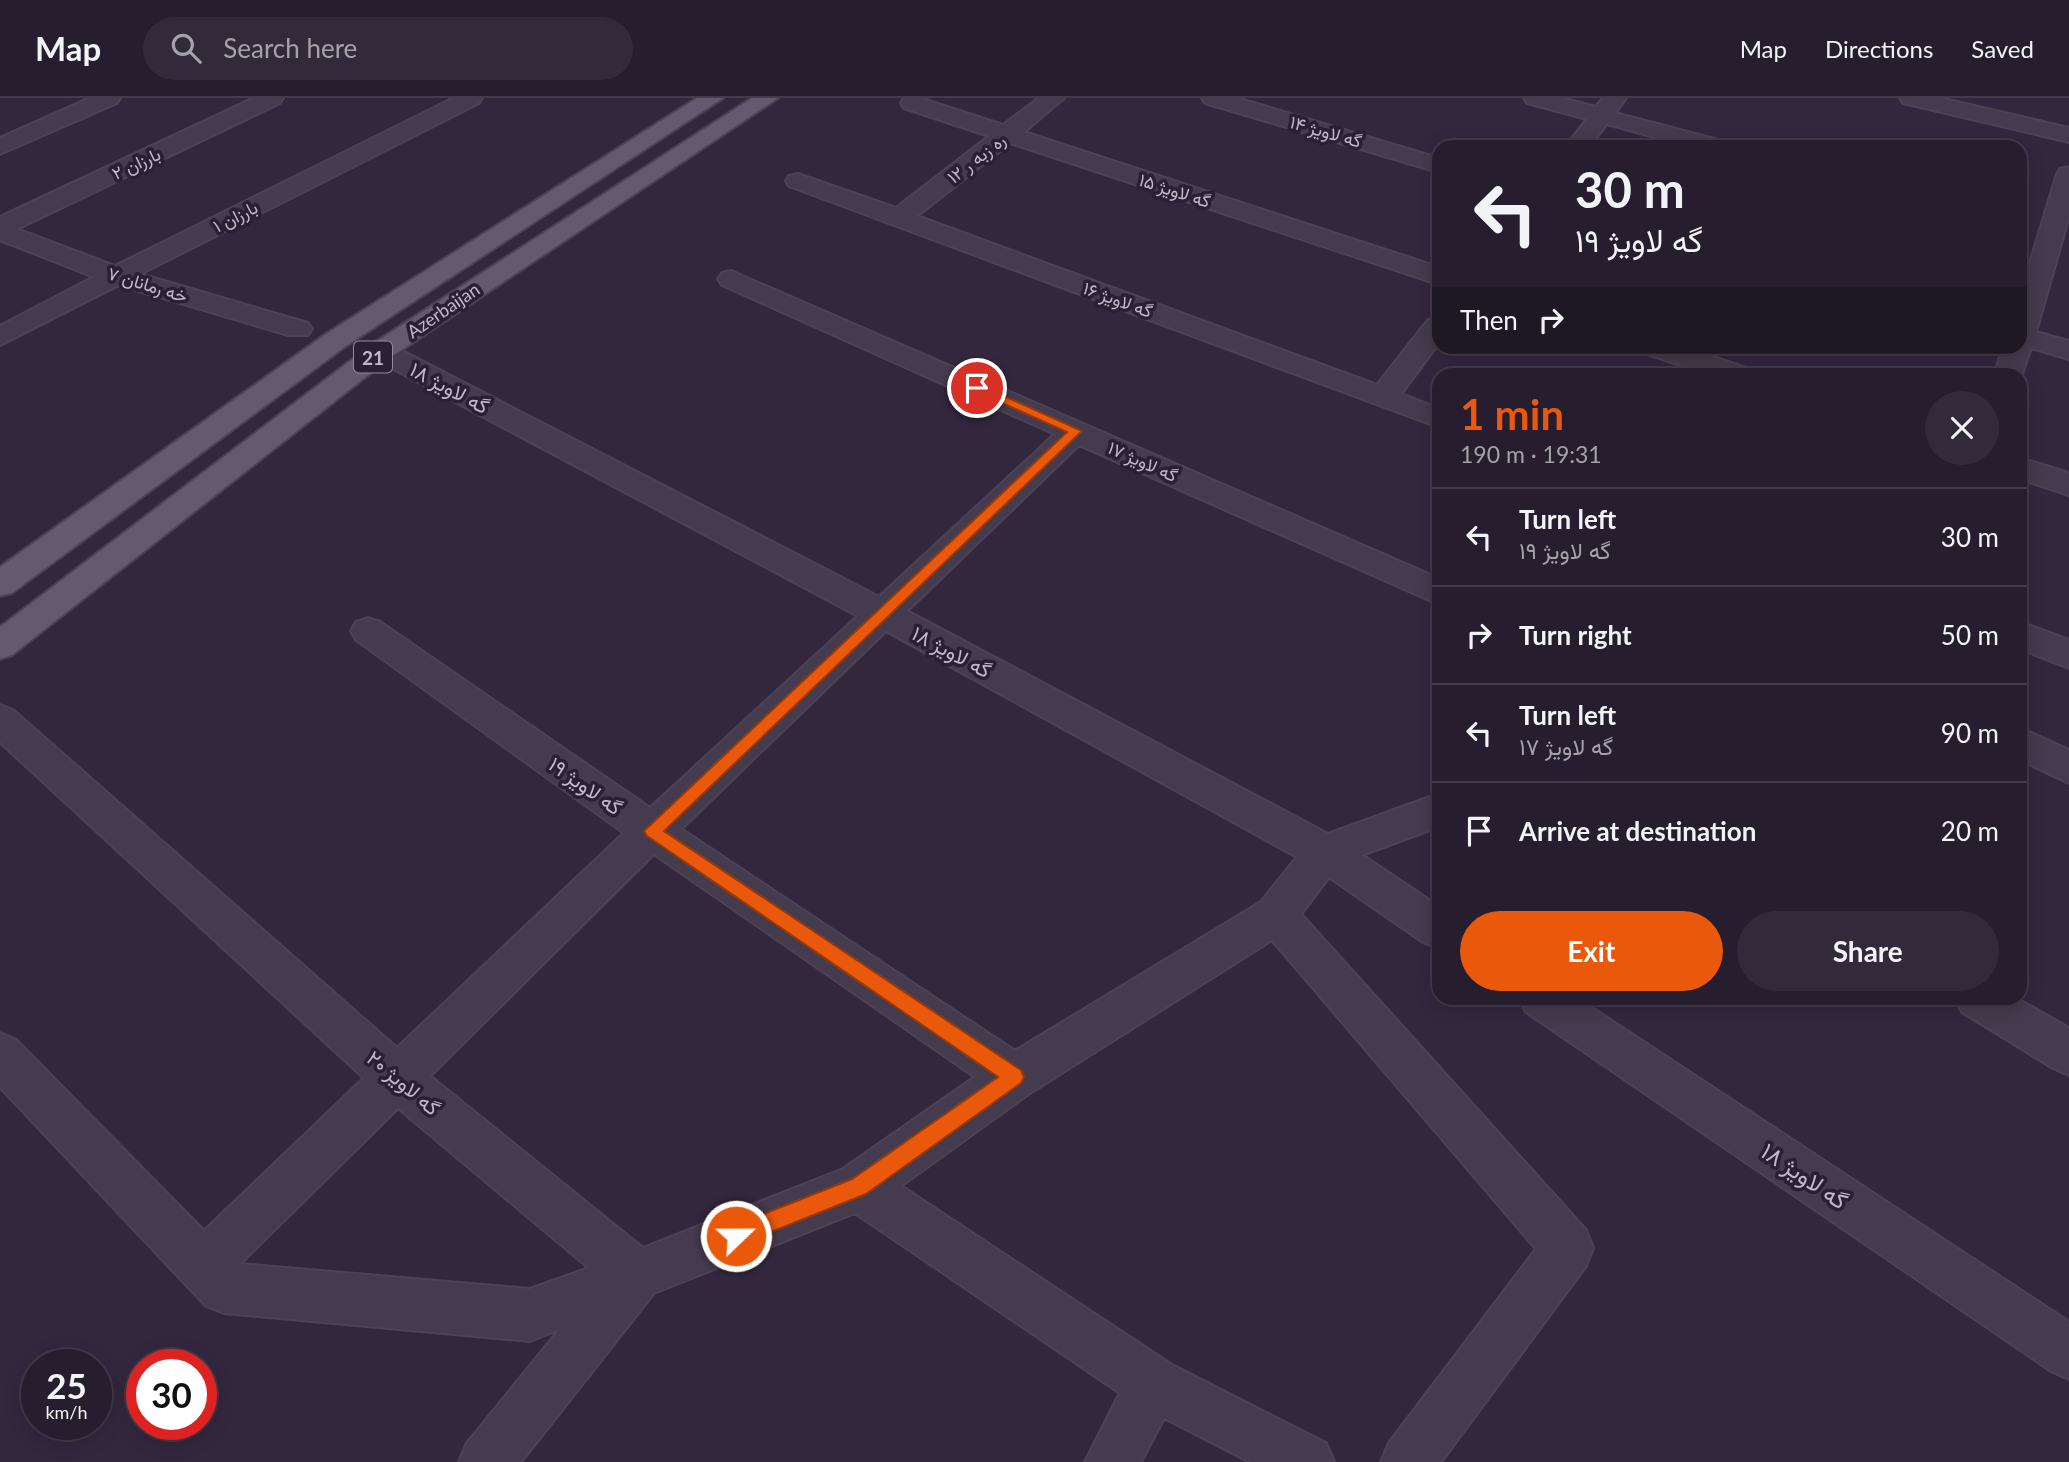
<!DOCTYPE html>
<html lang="en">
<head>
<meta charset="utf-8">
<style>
	body { margin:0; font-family:Lato,Vazirmatn,sans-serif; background:#322a3a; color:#f1f3f6; height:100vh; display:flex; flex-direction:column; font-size:26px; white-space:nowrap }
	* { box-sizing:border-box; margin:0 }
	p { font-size:23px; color:#a4a2aa }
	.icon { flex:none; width:38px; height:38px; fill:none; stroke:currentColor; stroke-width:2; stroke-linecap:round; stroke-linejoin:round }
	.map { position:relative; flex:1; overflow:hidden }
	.sheet { position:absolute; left:1432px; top:270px; width:595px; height:637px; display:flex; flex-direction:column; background:#261d2e; border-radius:21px; box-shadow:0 4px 18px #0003,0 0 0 2px #423b4a }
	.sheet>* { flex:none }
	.banner { position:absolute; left:1432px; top:42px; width:595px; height:214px; border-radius:21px; box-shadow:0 4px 18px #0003,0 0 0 2px #423b4a; background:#261d2e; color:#f1f3f6; overflow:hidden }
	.speed { position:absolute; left:21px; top:1251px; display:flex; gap:14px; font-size:35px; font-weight:700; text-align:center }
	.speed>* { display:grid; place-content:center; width:91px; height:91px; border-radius:50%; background:#261d2e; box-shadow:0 4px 18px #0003,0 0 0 2px #423b4a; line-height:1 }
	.speed small { font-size:18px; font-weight:400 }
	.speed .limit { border:10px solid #d22; background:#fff; color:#111 }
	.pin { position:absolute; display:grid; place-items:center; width:60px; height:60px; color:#fff; margin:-30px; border:4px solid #fff; border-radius:50%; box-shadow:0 2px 7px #0007 }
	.me { position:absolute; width:77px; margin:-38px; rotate:68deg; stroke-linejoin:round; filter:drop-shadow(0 0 5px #0008) }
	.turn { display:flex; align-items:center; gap:24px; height:147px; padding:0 28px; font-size:32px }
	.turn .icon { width:91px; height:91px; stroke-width:2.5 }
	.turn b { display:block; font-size:49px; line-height:60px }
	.then { display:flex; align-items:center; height:66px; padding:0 28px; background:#0003; gap:14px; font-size:26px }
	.round { display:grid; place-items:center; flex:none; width:74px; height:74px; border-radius:37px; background:#322a3a }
	.summary { display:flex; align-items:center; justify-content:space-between; height:119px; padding:0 28px }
	h1 { font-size:42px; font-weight:700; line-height:52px; color:#ea580c }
	.primary-button { display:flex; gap:14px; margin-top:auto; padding:14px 28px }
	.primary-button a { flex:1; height:80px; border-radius:42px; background:#ea580c; color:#fff; font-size:28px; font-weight:700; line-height:80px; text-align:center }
	.primary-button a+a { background:#322a3a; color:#f1f3f6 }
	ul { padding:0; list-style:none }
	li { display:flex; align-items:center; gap:21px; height:98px; padding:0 28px; border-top:2px solid #423b4a }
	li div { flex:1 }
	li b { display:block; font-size:26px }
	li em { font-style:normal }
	header { display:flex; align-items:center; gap:42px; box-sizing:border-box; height:98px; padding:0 35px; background:#261d2e; border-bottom:2px solid #423b4a }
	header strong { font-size:33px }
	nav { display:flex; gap:38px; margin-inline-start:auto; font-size:24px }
	.search { width:490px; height:63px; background:#322a3a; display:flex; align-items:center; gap:18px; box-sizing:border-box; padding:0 24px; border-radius:38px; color:#a4a2aa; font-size:26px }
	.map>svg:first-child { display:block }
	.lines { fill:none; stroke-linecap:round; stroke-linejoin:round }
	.minor-casing { stroke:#4b4254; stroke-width:4 }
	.major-casing { stroke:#4b4254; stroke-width:4 }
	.minor { fill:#453b4e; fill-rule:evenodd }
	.major { fill:#64596e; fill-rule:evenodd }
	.route { fill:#ea580c; stroke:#983908; stroke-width:2 }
	.labels { text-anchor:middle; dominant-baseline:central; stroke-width:7; stroke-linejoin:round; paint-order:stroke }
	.far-street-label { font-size:18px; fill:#c1b8c9; stroke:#2a2033 }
	.shield { fill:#2a2033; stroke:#948a9c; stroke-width:2 }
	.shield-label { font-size:19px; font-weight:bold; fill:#c1b8c9 }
	.street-label { font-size:21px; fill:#c1b8c9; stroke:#2a2033 }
	.near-street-label { font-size:24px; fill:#c1b8c9; stroke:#2a2033 }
</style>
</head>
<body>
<header>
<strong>Map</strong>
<div class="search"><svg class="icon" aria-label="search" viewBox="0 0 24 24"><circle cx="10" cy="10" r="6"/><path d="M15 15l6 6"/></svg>Search here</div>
<nav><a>Map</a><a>Directions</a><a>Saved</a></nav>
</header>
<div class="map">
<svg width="2069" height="1364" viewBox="0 0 2069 1364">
	<rect width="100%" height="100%" fill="#33273e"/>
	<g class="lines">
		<defs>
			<g id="minor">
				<path d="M 90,0 L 120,0 L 117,5 L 0,56 L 0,40 Z"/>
				<path d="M 254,0 L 283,0 L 280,5 L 17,131 L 115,168 L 454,0 L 482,0 L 479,5 L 140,176 L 308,225 L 312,231 L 308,237 L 288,237 L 119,187 L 0,247 L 0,228 L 94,179 L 0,142 L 0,119 Z"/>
				<path d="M 904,0 L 920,0 L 1003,27 L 1039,0 L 1064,0 L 1024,34 L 1438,169 L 1438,186 L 1010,45 L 917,118 L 1377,287 L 1428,222 L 1438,220 L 1438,246 L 1401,296 L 1438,310 L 1438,329 L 789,88 L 786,83 L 789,78 L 798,76 L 896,110 L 989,38 L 904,10 L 901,5 Z"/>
				<path d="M 1202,0 L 1237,0 L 1438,60 L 1438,74 L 1205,5 Z"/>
				<path d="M 1524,0 L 1561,0 L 1596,9 L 1603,0 L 1626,0 L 1615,15 L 1726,44 L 1730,49 L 1691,49 L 1607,26 L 1589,49 L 1565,49 L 1587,21 L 1527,5 Z"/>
				<path d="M 1900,0 L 1940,0 L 2069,30 L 2069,44 L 1903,5 Z"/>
				<path d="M 2069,69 L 2069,118 L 2036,234 L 2069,243 L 2069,261 L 2031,250 L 2020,282 L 2020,276 L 1995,276 L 2003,248 L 2020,248 L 2020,197 L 2057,76 L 2060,71 Z"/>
				<path d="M 731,173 L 1438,480 L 1438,506 L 1079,347 L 907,513 L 1328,736 L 1438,696 L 1438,729 L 1362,757 L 1438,808 L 1438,850 L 1423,844 L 1329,779 L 1301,816 L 1586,1132 L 1593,1150 L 1586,1168 L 1441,1364 L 1381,1364 L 1389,1345 L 1536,1151 L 1272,842 L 1030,995 L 901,1088 L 1172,1267 L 1326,1345 L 1334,1364 L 1250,1364 L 1164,1320 L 1141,1364 L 1085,1364 L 1120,1295 L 855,1115 L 654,1195 L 521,1364 L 459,1364 L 467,1345 L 560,1231 L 530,1243 L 224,1215 L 206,1208 L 0,989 L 0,935 L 16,942 L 204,1133 L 364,980 L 0,644 L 0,607 L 13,612 L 397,950 L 624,735 L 356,542 L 351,533 L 356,524 L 368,520 L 380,524 L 650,710 L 858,518 L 371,259 L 367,253 L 371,247 L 381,244 L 391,247 L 879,499 L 1055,336 L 722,187 L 718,181 L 722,175 ZM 886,533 L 1297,759 L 1261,804 L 1015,953 L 681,731 ZM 654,756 L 975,979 L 843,1071 L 643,1150 L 430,978 ZM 398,1010 L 589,1170 L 530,1191 L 240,1166 Z"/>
				<path d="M 1637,248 L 1681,248 L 1746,270 L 1750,276 L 1708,276 L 1641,254 Z"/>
				<path d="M 2020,360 L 2069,375 L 2069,397 L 2020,381 Z"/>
				<path d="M 2020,524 L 2069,542 L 2069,570 L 2020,551 Z"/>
				<path d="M 2020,630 L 2069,652 L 2069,685 L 2020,662 Z"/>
				<path d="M 1519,900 L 1577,900 L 2069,1224 L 2069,1281 L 2051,1273 L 1526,914 Z"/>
				<path d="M 1955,900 L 2016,900 L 2069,930 L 2069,977 L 2053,970 L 1962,914 Z"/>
			</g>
			<g id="major">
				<path d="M 697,0 L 723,0 L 346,248 L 12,495 L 0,498 L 0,469 L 326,236 Z"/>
				<path d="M 752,0 L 778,0 L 391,259 L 12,557 L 0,561 L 0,529 L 371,247 Z"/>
			</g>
		</defs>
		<use href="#minor" class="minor-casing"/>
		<use href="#major" class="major-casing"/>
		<use href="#minor" class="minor"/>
		<use href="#major" class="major"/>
	</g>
	<path class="route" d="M 977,286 L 1082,333 L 664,733 L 1021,972 L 1024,979 L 1021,985 L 866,1096 L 736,1148 L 728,1145 L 726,1138 L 728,1130 L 852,1081 L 998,979 L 647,738 L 644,733 L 1067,334 L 973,292 L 971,290 Z"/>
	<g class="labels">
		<g class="far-street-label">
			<text transform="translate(1326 33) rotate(16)">گه لاویژ ۱۴</text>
			<text transform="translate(976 60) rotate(-38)">ره زبه ر ۱۲</text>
			<text transform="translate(136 65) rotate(-25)">بارزان ۲</text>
			<text transform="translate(1175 92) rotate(18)">گه لاویژ ۱۵</text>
			<text transform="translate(235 118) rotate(-27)">بارزان ۱</text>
			<text transform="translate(148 186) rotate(17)">خه رمانان ۷</text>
			<text transform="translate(1118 201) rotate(20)">۱۶ گه لاویژ</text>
			<text transform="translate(443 212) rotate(-34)">Azerbaijan</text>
			<text transform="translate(1143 363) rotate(24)">گه لاویژ ۱۷</text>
		</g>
		<rect class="shield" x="354" y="243.5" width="38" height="31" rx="5"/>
		<g class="shield-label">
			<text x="373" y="259">21</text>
		</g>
		<g class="street-label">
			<text transform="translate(450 289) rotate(28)">گه لاویژ ۱۸</text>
			<text transform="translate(952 553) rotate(28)">گه لاویژ ۱۸</text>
			<text transform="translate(586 687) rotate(35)">۱۹ گه لاویژ</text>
			<text transform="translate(404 984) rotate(40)">گه لاویژ ۲۰</text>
		</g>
		<g class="near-street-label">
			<text transform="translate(1805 1077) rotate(34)">گه لاویژ ۱۸</text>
		</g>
	</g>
</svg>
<div class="speed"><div>25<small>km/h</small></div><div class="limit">30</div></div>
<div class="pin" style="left:977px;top:290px;background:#d93025"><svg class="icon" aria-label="arrive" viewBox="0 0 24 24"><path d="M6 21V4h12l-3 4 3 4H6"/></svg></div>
<svg class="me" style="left:736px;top:1138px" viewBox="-20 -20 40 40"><circle r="17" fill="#ea580c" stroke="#fff" stroke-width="3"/><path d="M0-11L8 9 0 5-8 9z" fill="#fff"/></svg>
<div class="banner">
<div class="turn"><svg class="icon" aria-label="left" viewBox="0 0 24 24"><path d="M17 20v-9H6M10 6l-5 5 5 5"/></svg><div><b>30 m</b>۱۹ گه لاویژ</div></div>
<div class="then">Then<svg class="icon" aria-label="right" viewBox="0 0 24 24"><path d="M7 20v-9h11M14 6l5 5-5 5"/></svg></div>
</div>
<section class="sheet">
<div class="summary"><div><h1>1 min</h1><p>190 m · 19:31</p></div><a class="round"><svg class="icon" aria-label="close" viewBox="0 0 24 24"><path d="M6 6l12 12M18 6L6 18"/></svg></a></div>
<ul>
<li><svg class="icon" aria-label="left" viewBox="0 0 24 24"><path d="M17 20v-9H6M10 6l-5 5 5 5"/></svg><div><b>Turn left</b><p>۱۹ گه لاویژ</p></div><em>30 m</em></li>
<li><svg class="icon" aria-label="right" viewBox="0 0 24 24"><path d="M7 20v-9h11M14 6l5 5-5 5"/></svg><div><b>Turn right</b></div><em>50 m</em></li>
<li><svg class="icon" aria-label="left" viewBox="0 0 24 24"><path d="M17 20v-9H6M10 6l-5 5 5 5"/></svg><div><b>Turn left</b><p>گه لاویژ ۱۷</p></div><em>90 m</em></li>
<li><svg class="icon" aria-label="arrive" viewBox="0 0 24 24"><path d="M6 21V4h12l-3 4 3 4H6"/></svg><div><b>Arrive at destination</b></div><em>20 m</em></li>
</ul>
<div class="primary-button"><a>Exit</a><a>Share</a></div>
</section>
</div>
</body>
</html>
